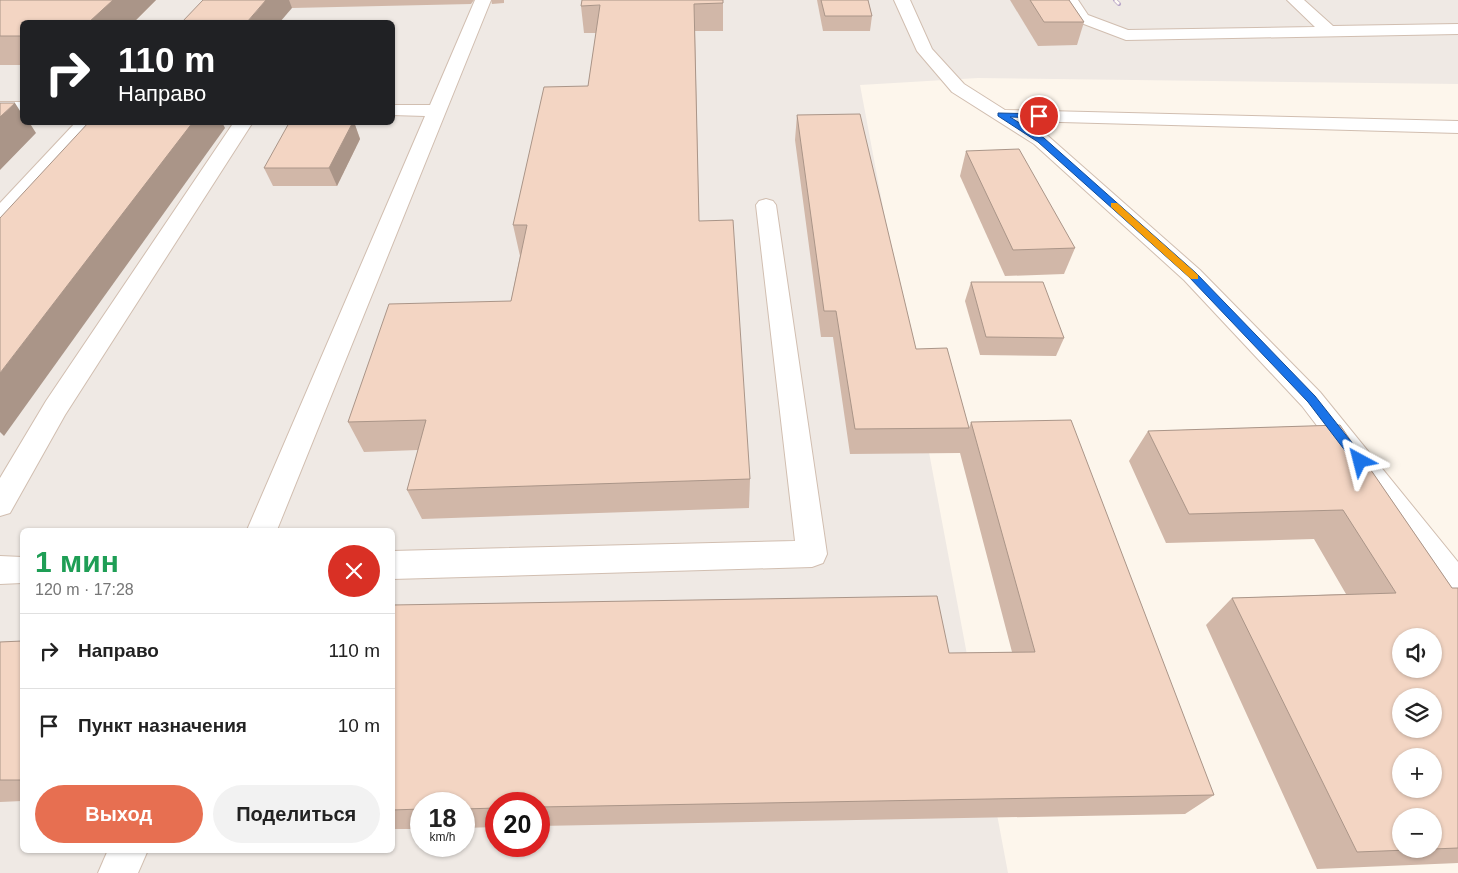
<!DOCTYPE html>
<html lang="ru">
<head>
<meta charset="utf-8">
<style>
	body { margin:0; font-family:Helvetica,sans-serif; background:#f2f2f2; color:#222; height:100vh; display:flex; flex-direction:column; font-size:19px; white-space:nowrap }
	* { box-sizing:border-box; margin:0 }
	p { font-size:16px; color:#767676 }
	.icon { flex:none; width:28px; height:28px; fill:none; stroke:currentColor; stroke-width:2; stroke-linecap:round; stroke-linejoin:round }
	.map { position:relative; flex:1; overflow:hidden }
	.details { position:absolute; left:20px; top:528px; width:375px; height:325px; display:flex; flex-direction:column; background:#fff; border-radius:8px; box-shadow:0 1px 4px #0004 }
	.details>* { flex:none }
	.top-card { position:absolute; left:20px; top:20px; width:375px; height:105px; border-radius:8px; box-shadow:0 1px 4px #0004; background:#202124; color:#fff; overflow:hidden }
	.tools { position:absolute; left:1392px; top:628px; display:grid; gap:10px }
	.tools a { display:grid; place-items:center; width:50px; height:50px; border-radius:50%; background:#fff; box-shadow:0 1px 4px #0004; font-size:25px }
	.speed { position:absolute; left:410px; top:792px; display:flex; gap:10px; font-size:25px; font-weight:700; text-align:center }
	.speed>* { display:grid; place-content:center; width:65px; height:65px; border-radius:50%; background:#fff; box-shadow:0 1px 4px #0004; line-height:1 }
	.speed small { font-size:12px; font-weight:400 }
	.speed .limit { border:8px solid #d22; background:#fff; color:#111 }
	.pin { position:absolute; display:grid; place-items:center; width:42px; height:42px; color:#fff; margin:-21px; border:2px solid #fff; border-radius:50%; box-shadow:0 1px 5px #0007 }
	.me { position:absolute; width:55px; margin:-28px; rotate:322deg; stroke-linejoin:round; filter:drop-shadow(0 0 4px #0008) }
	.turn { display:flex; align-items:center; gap:18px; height:105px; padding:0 15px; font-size:22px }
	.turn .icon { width:65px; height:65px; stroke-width:2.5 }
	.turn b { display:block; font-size:35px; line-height:42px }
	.round { display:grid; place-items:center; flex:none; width:52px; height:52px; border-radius:26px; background:#f2f2f2 }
	.head { display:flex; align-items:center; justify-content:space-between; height:85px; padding:0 15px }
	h1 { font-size:30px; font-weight:700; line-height:38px; color:#1e9e55 }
	.primary-button { display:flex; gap:10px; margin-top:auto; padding:10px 15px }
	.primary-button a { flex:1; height:58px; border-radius:30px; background:#e76f51; color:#fff; font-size:20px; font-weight:700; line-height:58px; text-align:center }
	.primary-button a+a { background:#f2f2f2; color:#222 }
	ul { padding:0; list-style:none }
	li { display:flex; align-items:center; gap:15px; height:75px; padding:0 15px; border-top:1px solid #e0e0e0 }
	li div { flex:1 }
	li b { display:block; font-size:19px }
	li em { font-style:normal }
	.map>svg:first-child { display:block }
	.industrial { fill:#efe9e4; fill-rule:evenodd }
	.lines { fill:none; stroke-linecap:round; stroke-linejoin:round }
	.minor-casing { stroke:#d1beb0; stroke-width:2 }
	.minor { fill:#fff; fill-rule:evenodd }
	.rail-casing { stroke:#b9a8c9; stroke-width:4 }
	.rail { stroke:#fffaf3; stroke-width:2.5; stroke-dasharray:7; stroke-linecap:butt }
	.wall { fill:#d1b7a8 }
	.shaded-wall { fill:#aa9588 }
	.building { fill:#f3d5c3; stroke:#aa9588; fill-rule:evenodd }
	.route { fill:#1a73e8; stroke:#114b97 }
	.slow { fill:#f59e0b }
</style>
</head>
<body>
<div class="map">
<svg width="1458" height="873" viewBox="0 0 1458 873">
	<rect width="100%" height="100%" fill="#fdf6ec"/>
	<path class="industrial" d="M 0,0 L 1458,0 L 1458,84 L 978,78 L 860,85 L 1008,873 L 0,873 ZM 22,22 L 392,22 L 392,122 L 22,122 ZM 22,530 L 392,530 L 392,850 L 22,850 ZM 421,804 L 464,804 L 464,846 L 421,846 ZM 496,804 L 539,804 L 539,846 L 496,846 Z"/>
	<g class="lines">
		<defs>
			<g id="minor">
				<path d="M 475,0 L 491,0 L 277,530 L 247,530 L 425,116 L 392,115 L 392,105 L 430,105 Z"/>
				<path d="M 894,0 L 910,0 L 932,49 L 964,84 L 1005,110 L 1458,121 L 1458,133 L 1024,121 L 1048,136 L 1200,270 L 1320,392 L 1458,562 L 1458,600 L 1447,596 L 1302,406 L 1184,280 L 1034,144 L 952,92 L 917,51 Z"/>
				<path d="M 1062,0 L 1078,0 L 1088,15 L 1128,30 L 1315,27 L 1287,0 L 1304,0 L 1333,26 L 1458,24 L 1458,34 L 1126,40 L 1076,21 Z"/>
				<rect x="0" y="102" width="22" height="10"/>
				<path d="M 76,122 L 96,122 L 7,219 L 0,221 L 0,203 Z"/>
				<path d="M 234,122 L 253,122 L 65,415 L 10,513 L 0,516 L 0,478 L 46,401 Z"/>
				<path d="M 766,199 L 773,201 L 776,205 L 827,554 L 823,563 L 812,567 L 392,579 L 392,551 L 795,541 L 756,205 L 759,201 Z"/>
				<path d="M 0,556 L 22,557 L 22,583 L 0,584 Z"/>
				<path d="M 108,850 L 148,850 L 138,873 L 98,873 Z"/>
			</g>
		</defs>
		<use href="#minor" class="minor-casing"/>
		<use href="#minor" class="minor"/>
		<defs>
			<path id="rail" d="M 1115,0 L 1119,4"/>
		</defs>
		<use href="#rail" class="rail-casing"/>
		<use href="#rail" class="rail"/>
	</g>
	<g class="wall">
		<path d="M 0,0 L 156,0 L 134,22 L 22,22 L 22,65 L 0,65 Z"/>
		<path d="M 203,0 L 474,0 L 471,4 L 292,8 Z"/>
		<path d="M 491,0 L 504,0 L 504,3 L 492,4 Z"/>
		<path d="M 723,0 L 723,31 L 695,31 L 699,221 L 750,479 L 749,508 L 422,519 L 407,490 L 418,450 L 364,452 L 348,422 L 511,301 L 520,256 L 513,225 L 588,86 L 596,33 L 584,33 L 581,6 Z"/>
		<path d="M 817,0 L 868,0 L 872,16 L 870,31 L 823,31 Z"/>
		<path d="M 1010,0 L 1069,0 L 1084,22 L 1077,45 L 1038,46 Z"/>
		<path d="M 797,115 L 916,349 L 969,428 L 971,422 L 1214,795 L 1185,814 L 539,826 L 539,804 L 496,804 L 496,827 L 464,828 L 464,804 L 421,804 L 421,829 L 392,829 L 392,605 L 949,653 L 1012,652 L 960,453 L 850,454 L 833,337 L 821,337 L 795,140 Z"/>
		<path d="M 318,122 L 354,122 L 360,139 L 337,186 L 273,186 L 264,168 Z"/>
		<path d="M 966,151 L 1075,248 L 1064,274 L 1005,276 L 960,176 Z"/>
		<path d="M 971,282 L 1064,338 L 1056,356 L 980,355 L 965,301 Z"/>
		<path d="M 1340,425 L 1452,588 L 1458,588 L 1458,863 L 1317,869 L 1206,625 L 1232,598 L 1346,594 L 1314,539 L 1166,543 L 1129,461 L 1148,431 Z"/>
		<path d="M 22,641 L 22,801 L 0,802 L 0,642 Z"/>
	</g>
	<g class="shaded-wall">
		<path d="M 113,0 L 156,0 L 134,22 L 89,22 Z"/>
		<path d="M 266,0 L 289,0 L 292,8 L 280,22 L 247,22 Z"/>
		<path d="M 15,103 L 22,114 L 22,122 L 29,122 L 36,133 L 0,170 L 0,117 Z"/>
		<path d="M 192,122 L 222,122 L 225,128 L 4,436 L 0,432 L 0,373 Z"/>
		<path d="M 353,122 L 354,122 L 360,139 L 337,186 L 329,168 Z"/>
	</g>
	<g class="building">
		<path d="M 0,0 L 113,0 L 89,22 L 22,22 L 22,36 L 0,36 Z"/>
		<path d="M 203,0 L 266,0 L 247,22 L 182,22 Z"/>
		<path d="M 582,0 L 723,0 L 723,3 L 694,4 L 699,221 L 733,220 L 750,479 L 407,490 L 426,420 L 348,422 L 389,304 L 511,301 L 527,225 L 513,225 L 544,87 L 588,86 L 600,5 L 581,6 Z"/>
		<path d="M 821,0 L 868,0 L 872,16 L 825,16 Z"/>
		<path d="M 1030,0 L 1069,0 L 1084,22 L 1044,22 Z"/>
		<path d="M 0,103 L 15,103 L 0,117 Z"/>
		<path d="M 860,114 L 916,349 L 947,348 L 969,428 L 855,429 L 836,311 L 824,311 L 797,115 Z"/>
		<path d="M 89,122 L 193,122 L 0,373 L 0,218 Z"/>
		<path d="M 318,122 L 353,122 L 329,168 L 264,168 L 289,123 Z"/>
		<path d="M 1019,149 L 1075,248 L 1013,250 L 966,151 Z"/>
		<path d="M 971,282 L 1043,282 L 1064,338 L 986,337 Z"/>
		<path d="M 1071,420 L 1214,795 L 539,807 L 539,804 L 496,804 L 496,808 L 464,809 L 464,804 L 421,804 L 421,809 L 392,810 L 392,605 L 937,596 L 949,653 L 1035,652 L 971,422 Z"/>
		<path d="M 1340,425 L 1452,588 L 1458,588 L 1458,848 L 1357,852 L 1232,598 L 1396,593 L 1343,510 L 1189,514 L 1148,431 ZM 1401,636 L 1434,636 L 1434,669 L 1401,669 ZM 1401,696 L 1434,696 L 1434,729 L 1401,729 ZM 1401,756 L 1434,756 L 1434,789 L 1401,789 ZM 1401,816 L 1434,816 L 1434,849 L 1401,849 Z"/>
		<path d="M 22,641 L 22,780 L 0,780 L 0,642 Z"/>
	</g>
	<path class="route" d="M 998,113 L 1041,114 L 1042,116 L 1039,118 L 1010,117 L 1044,138 L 1196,273 L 1315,396 L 1364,458 L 1366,461 L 1364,465 L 1356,465 L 1308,402 L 1189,277 L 1038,142 L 998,116 Z"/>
	<path class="slow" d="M 1111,203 L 1117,203 L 1198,275 L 1198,279 L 1191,279 L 1111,207 Z"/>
</svg>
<div class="tools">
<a><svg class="icon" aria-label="sound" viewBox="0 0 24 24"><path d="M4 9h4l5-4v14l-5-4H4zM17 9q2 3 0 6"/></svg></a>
<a><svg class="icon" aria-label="layers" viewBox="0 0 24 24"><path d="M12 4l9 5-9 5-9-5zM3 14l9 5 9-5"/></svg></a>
<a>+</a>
<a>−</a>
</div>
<div class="speed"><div>18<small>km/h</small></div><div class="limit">20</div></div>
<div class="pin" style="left:1039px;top:116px;background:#d93025"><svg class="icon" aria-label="arrive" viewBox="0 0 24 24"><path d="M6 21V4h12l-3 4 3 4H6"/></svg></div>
<svg class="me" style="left:1360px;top:461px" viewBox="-20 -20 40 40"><path d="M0-17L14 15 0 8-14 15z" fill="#1a73e8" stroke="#fff" stroke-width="4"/></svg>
<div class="top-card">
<div class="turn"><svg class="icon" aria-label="right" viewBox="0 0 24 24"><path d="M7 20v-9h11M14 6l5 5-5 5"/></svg><div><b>110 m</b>Направо</div></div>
</div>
<section class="details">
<div class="head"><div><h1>1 мин</h1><p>120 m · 17:28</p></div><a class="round" style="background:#d93025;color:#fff"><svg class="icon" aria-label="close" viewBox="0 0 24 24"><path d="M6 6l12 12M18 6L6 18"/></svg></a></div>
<ul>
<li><svg class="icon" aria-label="right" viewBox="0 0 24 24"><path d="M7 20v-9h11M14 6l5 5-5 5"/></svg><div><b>Направо</b></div><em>110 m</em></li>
<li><svg class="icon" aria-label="arrive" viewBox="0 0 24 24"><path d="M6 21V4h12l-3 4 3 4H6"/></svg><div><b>Пункт назначения</b></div><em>10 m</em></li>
</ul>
<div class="primary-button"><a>Выход</a><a>Поделиться</a></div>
</section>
</div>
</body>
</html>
